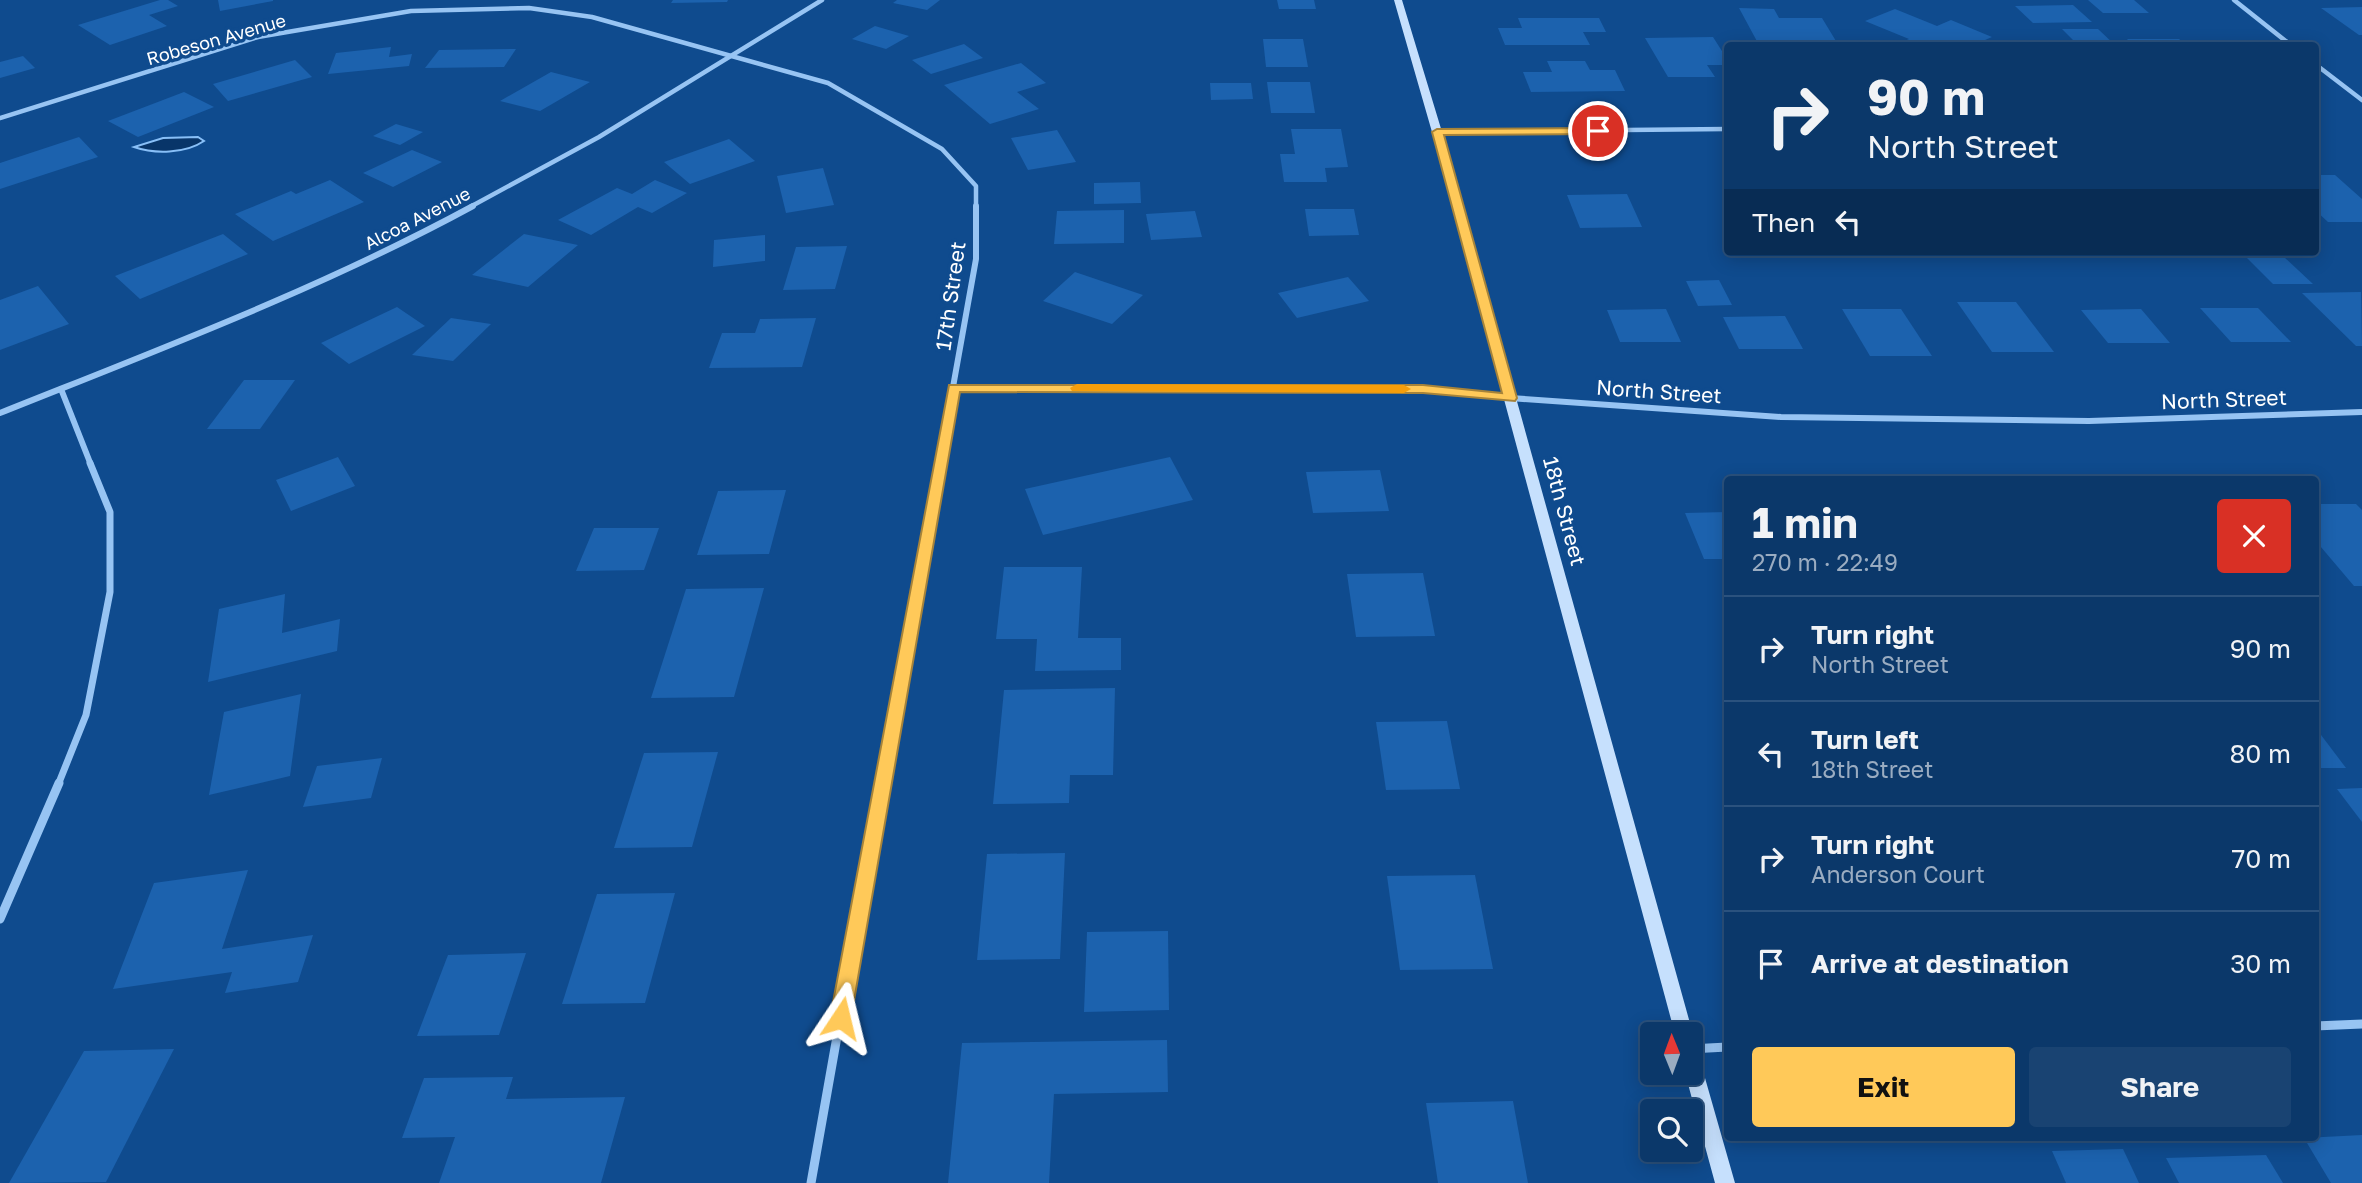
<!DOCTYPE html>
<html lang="en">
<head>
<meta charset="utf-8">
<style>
	body { margin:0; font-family:"Golos Text",sans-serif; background:#194372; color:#f1f3f6; height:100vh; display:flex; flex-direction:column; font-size:26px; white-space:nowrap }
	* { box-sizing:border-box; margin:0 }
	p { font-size:23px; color:#9aacc1 }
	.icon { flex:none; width:38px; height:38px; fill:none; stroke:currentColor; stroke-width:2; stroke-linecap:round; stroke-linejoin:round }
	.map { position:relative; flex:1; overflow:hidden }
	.details { position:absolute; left:1724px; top:476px; width:595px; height:665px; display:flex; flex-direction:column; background:#0b386a; border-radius:7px; box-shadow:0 4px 18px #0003,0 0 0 2px #2b527e }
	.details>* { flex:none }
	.guide { position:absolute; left:1724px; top:42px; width:595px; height:214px; border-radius:7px; box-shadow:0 4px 18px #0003,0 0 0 2px #2b527e; background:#0b386a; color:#f1f3f6; overflow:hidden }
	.needle { width:46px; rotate:359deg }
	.buttons { position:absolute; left:1640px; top:1022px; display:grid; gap:14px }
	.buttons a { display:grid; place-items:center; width:63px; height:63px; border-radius:7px; background:#0b386a; box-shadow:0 4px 18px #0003,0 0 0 2px #2b527e; font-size:35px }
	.pin { position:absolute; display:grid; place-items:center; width:60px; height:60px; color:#fff; margin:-30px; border:4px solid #fff; border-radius:50%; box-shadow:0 2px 7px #0007 }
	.me { position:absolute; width:77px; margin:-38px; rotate:10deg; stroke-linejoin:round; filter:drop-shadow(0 0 5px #0008) }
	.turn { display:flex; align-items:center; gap:24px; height:147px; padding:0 28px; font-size:32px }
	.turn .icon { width:91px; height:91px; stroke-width:2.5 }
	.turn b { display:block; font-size:49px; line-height:60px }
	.then { display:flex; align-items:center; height:66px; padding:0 28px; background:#0003; gap:14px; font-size:26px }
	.round { display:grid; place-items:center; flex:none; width:74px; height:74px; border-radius:7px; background:#194372 }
	.headline { display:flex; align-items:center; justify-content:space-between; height:119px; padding:0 28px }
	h1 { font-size:42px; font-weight:700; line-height:52px }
	.button { display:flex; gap:14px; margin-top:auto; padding:14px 28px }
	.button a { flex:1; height:80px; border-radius:7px; background:#ffc959; color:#111; font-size:28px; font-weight:700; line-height:80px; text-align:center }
	.button a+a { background:#194372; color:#f1f3f6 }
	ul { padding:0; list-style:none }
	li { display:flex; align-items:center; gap:21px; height:105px; padding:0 28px; border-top:2px solid #2b527e }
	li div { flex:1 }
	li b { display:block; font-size:26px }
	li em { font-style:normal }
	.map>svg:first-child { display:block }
	.water { fill:#083569; stroke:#88bff7; stroke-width:2 }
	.building { fill:#1c62ae }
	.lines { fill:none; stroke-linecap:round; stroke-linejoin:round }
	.street-far3 { stroke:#97c4f3; stroke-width:4.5 }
	.street-far2 { stroke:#97c4f3; stroke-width:6 }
	.street-far1 { stroke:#97c4f3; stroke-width:7 }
	.street { stroke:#97c4f3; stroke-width:9 }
	.secondary { fill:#c6e0fd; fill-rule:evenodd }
	.route { fill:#ffc959; stroke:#a6833a; stroke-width:2 }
	.slow { fill:#f59e0b }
	.labels { text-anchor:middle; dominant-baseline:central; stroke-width:7; stroke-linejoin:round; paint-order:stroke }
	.far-street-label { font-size:18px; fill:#fff; stroke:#0f4b8e }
	.street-label { font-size:21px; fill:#fff; stroke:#0f4b8e }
</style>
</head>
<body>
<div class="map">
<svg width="2362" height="1183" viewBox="0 0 2362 1183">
	<rect width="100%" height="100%" fill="#0f4b8e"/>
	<path class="water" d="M 198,137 L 204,141 C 185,154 154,154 134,147 L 163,138 Z"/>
	<g class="building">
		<path d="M 160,0 L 168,0 L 178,6 L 149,15 L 167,26 L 110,45 L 78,25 Z"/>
		<path d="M 218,0 L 273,0 L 273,1 L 220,11 Z"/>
		<path d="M 673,0 L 728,0 L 727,2 L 671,3 Z"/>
		<path d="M 897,0 L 940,0 L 927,10 L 893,3 Z"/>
		<path d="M 1277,0 L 1314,0 L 1316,9 L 1279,9 Z"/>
		<path d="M 2088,0 L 2134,0 L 2149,13 L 2103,13 Z"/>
		<path d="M 2073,5 L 2092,22 L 2033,23 L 2015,6 Z"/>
		<path d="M 2362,7 L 2362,35 L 2359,35 L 2321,8 Z"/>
		<path d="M 1739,8 L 1774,9 L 1779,18 L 1822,18 L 1839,46 L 1759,45 Z"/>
		<path d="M 1895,9 L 1937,26 L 1951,20 L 1992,37 L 1971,46 L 1893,46 L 1909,39 L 1865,21 Z"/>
		<path d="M 1518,18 L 1599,18 L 1606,32 L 1583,32 L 1590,45 L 1505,45 L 1498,28 L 1522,28 Z"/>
		<path d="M 875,26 L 909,36 L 886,49 L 852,39 Z"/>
		<path d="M 2062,29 L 2098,29 L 2116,46 L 2079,46 Z"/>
		<path d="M 1713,37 L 1727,59 L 1727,65 L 1707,65 L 1715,77 L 1668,77 L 1645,38 Z"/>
		<path d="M 1263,39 L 1303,39 L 1308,67 L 1266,67 Z"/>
		<path d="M 2127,39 L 2179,39 L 2187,46 L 2134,46 Z"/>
		<path d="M 964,44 L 983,58 L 931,74 L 912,60 Z"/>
		<path d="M 391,47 L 389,57 L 412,54 L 409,66 L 328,74 L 336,53 Z"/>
		<path d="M 516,49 L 504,67 L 425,68 L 439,50 Z"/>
		<path d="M 23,56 L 35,68 L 0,78 L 0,62 Z"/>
		<path d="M 295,60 L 312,77 L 228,101 L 213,84 Z"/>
		<path d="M 1547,61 L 1585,61 L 1590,70 L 1615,70 L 1625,91 L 1531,92 L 1523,72 L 1552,72 Z"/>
		<path d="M 1021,63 L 1046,83 L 1017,92 L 1039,109 L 990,124 L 944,85 Z"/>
		<path d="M 551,72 L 590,82 L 540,111 L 500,101 Z"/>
		<path d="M 1267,82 L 1310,82 L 1315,113 L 1271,113 Z"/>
		<path d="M 1210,83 L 1251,83 L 1253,99 L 1211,100 Z"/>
		<path d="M 184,92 L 214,107 L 138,137 L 108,121 Z"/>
		<path d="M 396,124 L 423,132 L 400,145 L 373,136 Z"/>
		<path d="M 1291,129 L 1341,129 L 1348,167 L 1325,168 L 1327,182 L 1284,182 L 1280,154 L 1295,154 Z"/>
		<path d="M 1057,130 L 1076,162 L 1028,170 L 1011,138 Z"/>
		<path d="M 79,137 L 98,157 L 0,189 L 0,163 Z"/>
		<path d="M 729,139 L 755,161 L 690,184 L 664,162 Z"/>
		<path d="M 412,150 L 442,162 L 393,187 L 363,173 Z"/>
		<path d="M 823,168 L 834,205 L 786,213 L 777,176 Z"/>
		<path d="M 2315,175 L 2335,175 L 2362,199 L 2362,222 L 2328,222 L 2315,210 Z"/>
		<path d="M 330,180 L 364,202 L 273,241 L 235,214 L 291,191 L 296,194 Z"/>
		<path d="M 655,180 L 687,193 L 652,213 L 638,207 L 591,235 L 558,220 L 617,188 L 632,194 Z"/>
		<path d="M 1140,182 L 1141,203 L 1094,204 L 1094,183 Z"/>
		<path d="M 1627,194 L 1642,227 L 1580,228 L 1567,195 Z"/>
		<path d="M 1305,209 L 1354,209 L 1359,235 L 1309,236 Z"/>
		<path d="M 1124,210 L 1124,243 L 1054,244 L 1057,211 Z"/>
		<path d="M 1195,211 L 1202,237 L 1151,240 L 1146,214 Z"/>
		<path d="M 223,234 L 248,254 L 140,299 L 115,276 Z"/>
		<path d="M 524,234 L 578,245 L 528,287 L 472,275 Z"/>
		<path d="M 765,235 L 765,261 L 713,267 L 714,240 Z"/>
		<path d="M 847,246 L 835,289 L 783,290 L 796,247 Z"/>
		<path d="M 2246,257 L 2284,257 L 2313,284 L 2273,284 Z"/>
		<path d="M 1075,272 L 1143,295 L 1112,324 L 1043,301 Z"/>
		<path d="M 1348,277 L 1369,301 L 1297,318 L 1278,293 Z"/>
		<path d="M 1719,280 L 1732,305 L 1698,306 L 1686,281 Z"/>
		<path d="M 38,286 L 69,324 L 0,350 L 0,300 Z"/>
		<path d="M 2361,292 L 2362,346 L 2356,346 L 2302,293 Z"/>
		<path d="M 1957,302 L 2016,302 L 2054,352 L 1992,352 Z"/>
		<path d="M 397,307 L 425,326 L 349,364 L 321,343 Z"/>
		<path d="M 2200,308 L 2258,308 L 2291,342 L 2231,342 Z"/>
		<path d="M 1666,309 L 1681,342 L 1620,342 L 1607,310 Z"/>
		<path d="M 1842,309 L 1901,309 L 1932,356 L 1870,356 Z"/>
		<path d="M 2141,309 L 2170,343 L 2108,343 L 2081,310 Z"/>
		<path d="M 1785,316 L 1803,349 L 1739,349 L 1723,317 Z"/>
		<path d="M 451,318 L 491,324 L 453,361 L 412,355 Z"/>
		<path d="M 816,318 L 802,367 L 709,368 L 722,333 L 755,333 L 760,319 Z"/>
		<path d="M 244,380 L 295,380 L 260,429 L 207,429 Z"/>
		<path d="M 338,457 L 355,486 L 291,511 L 276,480 Z"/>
		<path d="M 1170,457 L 1193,500 L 1043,535 L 1025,489 Z"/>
		<path d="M 1380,470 L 1389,511 L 1313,513 L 1306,472 Z"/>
		<path d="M 786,490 L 769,554 L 697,555 L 718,491 Z"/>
		<path d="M 2315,504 L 2356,504 L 2362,510 L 2362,586 L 2354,586 L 2315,540 Z"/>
		<path d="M 1727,512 L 1727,559 L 1704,559 L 1685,513 Z"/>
		<path d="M 594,528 L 659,528 L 644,570 L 576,571 Z"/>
		<path d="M 1004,567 L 1082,567 L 1078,638 L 1121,638 L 1121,670 L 1035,671 L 1037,639 L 996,639 Z"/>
		<path d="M 1423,573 L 1435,636 L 1356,637 L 1347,574 Z"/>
		<path d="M 764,588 L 734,697 L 651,698 L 686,589 Z"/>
		<path d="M 285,594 L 282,633 L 340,619 L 337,651 L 208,682 L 219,609 Z"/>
		<path d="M 1115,688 L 1113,775 L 1070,775 L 1069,803 L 993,804 L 1004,690 Z"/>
		<path d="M 301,694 L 290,776 L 209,795 L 224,712 Z"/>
		<path d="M 1447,721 L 1460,789 L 1386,790 L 1376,722 Z"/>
		<path d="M 2315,727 L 2346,768 L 2315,768 Z"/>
		<path d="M 718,752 L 692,847 L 614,848 L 644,753 Z"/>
		<path d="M 382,758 L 371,798 L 303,807 L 317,766 Z"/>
		<path d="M 2362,788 L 2362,822 L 2337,789 Z"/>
		<path d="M 1065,853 L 1060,959 L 977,960 L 987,854 Z"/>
		<path d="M 248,870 L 222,949 L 313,935 L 298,982 L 225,993 L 232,972 L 113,989 L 154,883 Z"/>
		<path d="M 1475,875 L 1493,969 L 1400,970 L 1387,876 Z"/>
		<path d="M 675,893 L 645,1003 L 562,1004 L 597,894 Z"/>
		<path d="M 1168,931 L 1169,1010 L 1084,1012 L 1087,932 Z"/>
		<path d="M 526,953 L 499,1035 L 417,1036 L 448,955 Z"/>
		<path d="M 1167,1040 L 1168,1092 L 1054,1094 L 1049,1183 L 948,1183 L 962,1043 Z"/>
		<path d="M 174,1049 L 106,1182 L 9,1183 L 84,1051 Z"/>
		<path d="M 513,1077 L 506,1099 L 625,1097 L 601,1183 L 439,1183 L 455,1137 L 402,1138 L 424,1078 Z"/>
		<path d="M 1513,1101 L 1528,1183 L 1438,1183 L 1426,1103 Z"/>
		<path d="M 2362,1135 L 2362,1183 L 2331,1183 L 2304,1138 Z"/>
		<path d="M 2123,1149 L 2139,1183 L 2066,1183 L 2052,1151 Z"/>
		<path d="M 2266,1155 L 2283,1183 L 2179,1183 L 2166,1158 Z"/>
	</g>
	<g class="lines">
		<g class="street-far3">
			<path d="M 2234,0 L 2292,46"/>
			<path d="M 2315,64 L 2362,100"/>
			<path d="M 0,118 L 258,37 L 411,11 L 529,8 L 592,17 L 828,83 L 942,149 L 976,186 L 976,207"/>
			<path d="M 1437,132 L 1727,129"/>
			<path d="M 470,207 L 599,137 L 822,0"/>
		</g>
		<g class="street-far2">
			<path d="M 954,388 L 1423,389 L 1510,398 L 1781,417 L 2089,421 L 2362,412"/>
			<path d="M 61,389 L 91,465"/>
			<path d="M 0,413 C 160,349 322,288 473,206"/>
			<path d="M 939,465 L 976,259 L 976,206"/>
		</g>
		<g class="street-far1">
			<path d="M 58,785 L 86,715 L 110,592 L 110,512 L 90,463"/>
			<path d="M 882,785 L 940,463"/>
		</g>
		<g class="street">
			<path d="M 0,919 L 59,783"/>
			<path d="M 2315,1026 L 2362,1024"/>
			<path d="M 1690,1049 L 1727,1047"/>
			<path d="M 811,1183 L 882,783"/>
		</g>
		<g class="secondary">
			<path d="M 1394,0 L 1402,0 L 1442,132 L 1693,1034 L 1690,1040 L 1690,1034 L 1675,1034 L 1432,132 Z"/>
			<path d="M 1690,1048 L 1697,1051 L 1699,1057 L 1735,1183 L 1715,1183 L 1685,1073 L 1690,1073 Z"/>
		</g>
	</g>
	<path class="route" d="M 1598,128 L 1604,131 L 1602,134 L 1444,135 L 1517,398 L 1515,401 L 1423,393 L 960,392 L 851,1018 L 848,1025 L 841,1028 L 833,1025 L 830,1018 L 949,385 L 1423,385 L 1502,393 L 1432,132 L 1437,129 Z"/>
	<path class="slow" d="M 1077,384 L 1404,385 L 1411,389 L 1404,393 L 1072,391 L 1070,388 Z"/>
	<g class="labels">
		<g class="far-street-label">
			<text transform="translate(216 39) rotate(-16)">Robeson Avenue</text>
			<text transform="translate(417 218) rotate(-27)">Alcoa Avenue</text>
		</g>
		<g class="street-label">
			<text transform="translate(950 296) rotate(-82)">17th Street</text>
			<text transform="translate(1659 391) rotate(4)">North Street</text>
			<text transform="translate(2224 399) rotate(-2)">North Street</text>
			<text transform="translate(1565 511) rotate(75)">18th Street</text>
		</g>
	</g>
</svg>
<div class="buttons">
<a><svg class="needle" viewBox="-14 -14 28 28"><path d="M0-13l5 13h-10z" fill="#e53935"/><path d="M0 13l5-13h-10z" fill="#9aacc1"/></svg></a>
<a><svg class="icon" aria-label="search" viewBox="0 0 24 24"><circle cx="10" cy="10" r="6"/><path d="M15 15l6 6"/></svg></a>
</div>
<div class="pin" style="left:1598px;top:131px;background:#d93025"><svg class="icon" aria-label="arrive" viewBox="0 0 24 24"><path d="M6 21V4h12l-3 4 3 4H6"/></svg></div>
<svg class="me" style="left:841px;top:1018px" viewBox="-20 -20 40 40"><path d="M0-17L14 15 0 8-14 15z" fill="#ffc959" stroke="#fff" stroke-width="4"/></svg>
<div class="guide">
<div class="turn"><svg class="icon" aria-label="right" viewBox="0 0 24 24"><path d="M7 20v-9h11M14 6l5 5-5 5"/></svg><div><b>90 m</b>North Street</div></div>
<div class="then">Then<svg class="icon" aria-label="left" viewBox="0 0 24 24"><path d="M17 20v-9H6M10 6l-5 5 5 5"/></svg></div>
</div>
<section class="details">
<div class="headline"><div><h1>1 min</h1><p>270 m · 22:49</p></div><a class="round" style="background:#d93025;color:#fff"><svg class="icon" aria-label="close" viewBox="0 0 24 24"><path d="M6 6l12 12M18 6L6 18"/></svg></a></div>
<ul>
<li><svg class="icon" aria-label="right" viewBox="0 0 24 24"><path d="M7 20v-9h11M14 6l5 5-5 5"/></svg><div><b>Turn right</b><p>North Street</p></div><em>90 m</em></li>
<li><svg class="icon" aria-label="left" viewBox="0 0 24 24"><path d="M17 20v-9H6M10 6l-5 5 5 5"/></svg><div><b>Turn left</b><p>18th Street</p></div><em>80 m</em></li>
<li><svg class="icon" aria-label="right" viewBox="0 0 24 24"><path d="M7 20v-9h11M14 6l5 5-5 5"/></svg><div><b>Turn right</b><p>Anderson Court</p></div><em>70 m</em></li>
<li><svg class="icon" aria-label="arrive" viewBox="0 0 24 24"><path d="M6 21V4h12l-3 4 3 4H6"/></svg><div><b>Arrive at destination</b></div><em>30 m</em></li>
</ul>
<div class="button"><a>Exit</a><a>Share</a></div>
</section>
</div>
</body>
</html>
